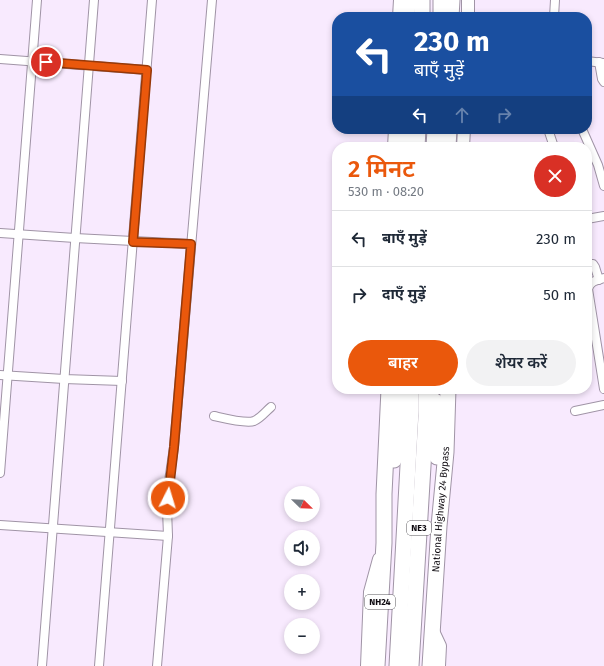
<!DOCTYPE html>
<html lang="hi">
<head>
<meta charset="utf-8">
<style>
	body { margin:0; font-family:"Fira Sans","Noto Sans Devanagari",sans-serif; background:#f2f2f3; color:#1f2937; height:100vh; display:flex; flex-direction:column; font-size:15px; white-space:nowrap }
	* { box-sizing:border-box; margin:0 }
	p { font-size:13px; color:#747a83 }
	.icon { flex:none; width:22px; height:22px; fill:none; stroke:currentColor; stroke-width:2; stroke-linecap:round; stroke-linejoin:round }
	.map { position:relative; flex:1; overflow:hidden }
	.side { position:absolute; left:332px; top:142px; width:260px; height:252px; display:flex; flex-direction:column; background:#fff; border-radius:16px; box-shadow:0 2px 6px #0003 }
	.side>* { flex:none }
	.guide { position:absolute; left:332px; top:12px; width:260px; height:122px; border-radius:16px; box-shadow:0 2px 6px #0003; background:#1a4fa0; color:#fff; overflow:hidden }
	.needle { width:26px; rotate:113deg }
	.buttons { position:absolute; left:284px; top:486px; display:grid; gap:8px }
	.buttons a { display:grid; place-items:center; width:36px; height:36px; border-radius:50%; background:#fff; box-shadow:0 2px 6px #0003; font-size:20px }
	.pin { position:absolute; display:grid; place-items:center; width:34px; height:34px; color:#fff; margin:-17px; border:2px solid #fff; border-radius:50%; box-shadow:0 1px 4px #0007 }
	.me { position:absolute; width:44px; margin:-22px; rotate:5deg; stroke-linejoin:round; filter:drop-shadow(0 0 3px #0008) }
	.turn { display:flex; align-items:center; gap:14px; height:84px; padding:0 16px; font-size:18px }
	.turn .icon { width:52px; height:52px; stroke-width:2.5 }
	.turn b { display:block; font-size:28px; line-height:34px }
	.lanes { display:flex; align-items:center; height:38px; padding:0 16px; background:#0003; justify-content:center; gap:20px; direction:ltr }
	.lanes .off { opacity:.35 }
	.round { display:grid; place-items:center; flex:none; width:42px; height:42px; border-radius:21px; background:#f2f2f3 }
	.overview { display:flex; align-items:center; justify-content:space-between; height:68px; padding:0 16px }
	h1 { font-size:24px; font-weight:600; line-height:30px; color:#ea580c }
	.cta { display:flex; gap:8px; margin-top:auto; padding:8px 16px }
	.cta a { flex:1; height:46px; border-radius:24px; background:#ea580c; color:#fff; font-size:16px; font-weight:600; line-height:46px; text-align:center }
	.cta a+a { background:#f2f2f3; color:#1f2937 }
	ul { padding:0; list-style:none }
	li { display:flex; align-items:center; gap:12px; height:56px; padding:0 16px; border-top:1px solid #e0e1e3 }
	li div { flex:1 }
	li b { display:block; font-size:15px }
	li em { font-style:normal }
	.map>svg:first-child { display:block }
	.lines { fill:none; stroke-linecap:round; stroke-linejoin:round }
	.street-casing { stroke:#a094a6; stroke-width:10 }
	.secondary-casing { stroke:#a094a6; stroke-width:14 }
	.highway-casing { stroke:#a094a6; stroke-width:17 }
	.street { stroke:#fff; stroke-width:8 }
	.secondary { stroke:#fff; stroke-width:12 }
	.highway { stroke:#fff; stroke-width:15 }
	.route-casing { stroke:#983908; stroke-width:10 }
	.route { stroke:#ea580c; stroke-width:7 }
	.labels { text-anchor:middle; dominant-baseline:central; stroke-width:3; stroke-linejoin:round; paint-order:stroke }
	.shield { fill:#fff; stroke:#565458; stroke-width:1 }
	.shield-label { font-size:9px; font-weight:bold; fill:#0e0a10 }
	.street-label { font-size:10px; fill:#0e0a10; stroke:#fff }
</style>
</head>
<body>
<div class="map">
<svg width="604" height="666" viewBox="0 0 604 666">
	<rect width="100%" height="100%" fill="#f8eafe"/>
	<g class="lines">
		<defs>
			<g id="street">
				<path d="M 554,17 L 555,0"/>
				<path d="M 0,59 L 147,70"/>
				<path d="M 587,61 L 603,63"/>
				<path d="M 599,62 L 602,79 L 604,82"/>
				<path d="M 548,129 L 554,147"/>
				<path d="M 582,129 L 598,165 L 604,186"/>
				<path d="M 587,219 L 604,216"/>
				<path d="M 0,233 L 75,238 L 191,244"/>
				<path d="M 587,265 L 593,264 L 595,267 L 599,280"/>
				<path d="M 604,278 C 597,280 590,281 588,289 L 604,389"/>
				<path d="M 0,375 L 64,379 L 122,381"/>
				<path d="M 575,411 L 604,405"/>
				<path d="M 214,416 C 223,418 246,424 254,421 C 261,418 266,411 271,407"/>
				<path d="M 0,473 L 37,0"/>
				<path d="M 0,525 L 168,536"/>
				<path d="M 42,666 L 94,0"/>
				<path d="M 99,666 L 152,0"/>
				<path d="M 157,666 L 168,536 L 167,509 L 168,488 L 174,447 L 212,0"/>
			</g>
			<g id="secondary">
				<path d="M 399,17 L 400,0"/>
				<path d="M 468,17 L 468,0"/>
				<path d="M 394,147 L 395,129"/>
				<path d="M 463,147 L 464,129"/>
				<path d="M 432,629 L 440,646 L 439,666"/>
				<path d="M 367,666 L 370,592 L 379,559"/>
			</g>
			<g id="highway">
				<path d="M 407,17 L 408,0"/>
				<path d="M 422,17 L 422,0"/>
				<path d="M 441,17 L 441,0"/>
				<path d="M 451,17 L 452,0"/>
				<path d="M 403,147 L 404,129"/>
				<path d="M 417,147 L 418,129"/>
				<path d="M 434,147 L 435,129"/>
				<path d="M 448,147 L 449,129"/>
				<path d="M 435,401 L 437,457"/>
				<path d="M 394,460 L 396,453 L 402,389"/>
				<path d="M 377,666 L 384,543 L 384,494 L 389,389"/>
				<path d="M 397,666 L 411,411 L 411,389"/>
				<path d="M 411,666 L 426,416 L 426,389"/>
				<path id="s1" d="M 430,666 L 439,526 L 446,452 L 448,389"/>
			</g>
		</defs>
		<use href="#street" class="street-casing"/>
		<use href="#secondary" class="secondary-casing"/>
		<use href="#highway" class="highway-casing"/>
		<use href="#street" class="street"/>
		<use href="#secondary" class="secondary"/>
		<use href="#highway" class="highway"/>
	</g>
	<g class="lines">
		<defs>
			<path id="route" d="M 46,62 L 147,70 L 133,242 L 191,244 L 174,447 L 168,498"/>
		</defs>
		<use href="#route" class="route-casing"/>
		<use href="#route" class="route"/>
	</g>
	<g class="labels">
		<g class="shield">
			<rect x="407" y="521" width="24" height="14" rx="3"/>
			<rect x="365" y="595" width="30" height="14" rx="3"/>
		</g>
		<g class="shield-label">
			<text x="419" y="528">NE3</text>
			<text x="380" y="602">NH24</text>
		</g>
		<g class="street-label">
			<text stroke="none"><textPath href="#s1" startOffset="157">National Highway 24 Bypass</textPath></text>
		</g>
	</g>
</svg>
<div class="buttons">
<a><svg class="needle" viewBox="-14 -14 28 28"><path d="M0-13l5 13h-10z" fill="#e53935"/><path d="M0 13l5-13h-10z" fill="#747a83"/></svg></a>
<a><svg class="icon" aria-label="sound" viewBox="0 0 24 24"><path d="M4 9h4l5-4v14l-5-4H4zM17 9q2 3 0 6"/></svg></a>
<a>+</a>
<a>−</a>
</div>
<div class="pin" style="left:46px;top:62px;background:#d93025"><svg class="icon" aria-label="arrive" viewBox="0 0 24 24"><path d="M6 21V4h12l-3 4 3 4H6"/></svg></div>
<svg class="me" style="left:168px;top:498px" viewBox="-20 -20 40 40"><circle r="17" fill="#ea580c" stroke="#fff" stroke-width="3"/><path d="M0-11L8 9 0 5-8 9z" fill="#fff"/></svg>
<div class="guide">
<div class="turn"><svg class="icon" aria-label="left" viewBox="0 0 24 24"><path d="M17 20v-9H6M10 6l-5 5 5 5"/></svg><div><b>230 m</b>बाएँ मुड़ें</div></div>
<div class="lanes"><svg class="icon" aria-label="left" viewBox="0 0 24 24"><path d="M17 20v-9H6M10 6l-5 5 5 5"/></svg><svg class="icon off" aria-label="ahead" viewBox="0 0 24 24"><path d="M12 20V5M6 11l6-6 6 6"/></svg><svg class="icon off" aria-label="right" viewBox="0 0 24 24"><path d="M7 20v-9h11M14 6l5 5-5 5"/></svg></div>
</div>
<section class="side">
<div class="overview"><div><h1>2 मिनट</h1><p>530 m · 08:20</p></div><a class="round" style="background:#d93025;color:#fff"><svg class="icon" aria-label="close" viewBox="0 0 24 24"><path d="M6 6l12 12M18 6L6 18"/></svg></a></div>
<ul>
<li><svg class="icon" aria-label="left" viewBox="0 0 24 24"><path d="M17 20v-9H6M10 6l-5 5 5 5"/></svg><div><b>बाएँ मुड़ें</b></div><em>230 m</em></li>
<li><svg class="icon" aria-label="right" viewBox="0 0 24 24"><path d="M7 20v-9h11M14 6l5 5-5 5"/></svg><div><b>दाएँ मुड़ें</b></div><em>50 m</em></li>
</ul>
<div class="cta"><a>बाहर</a><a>शेयर करें</a></div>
</section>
</div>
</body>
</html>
